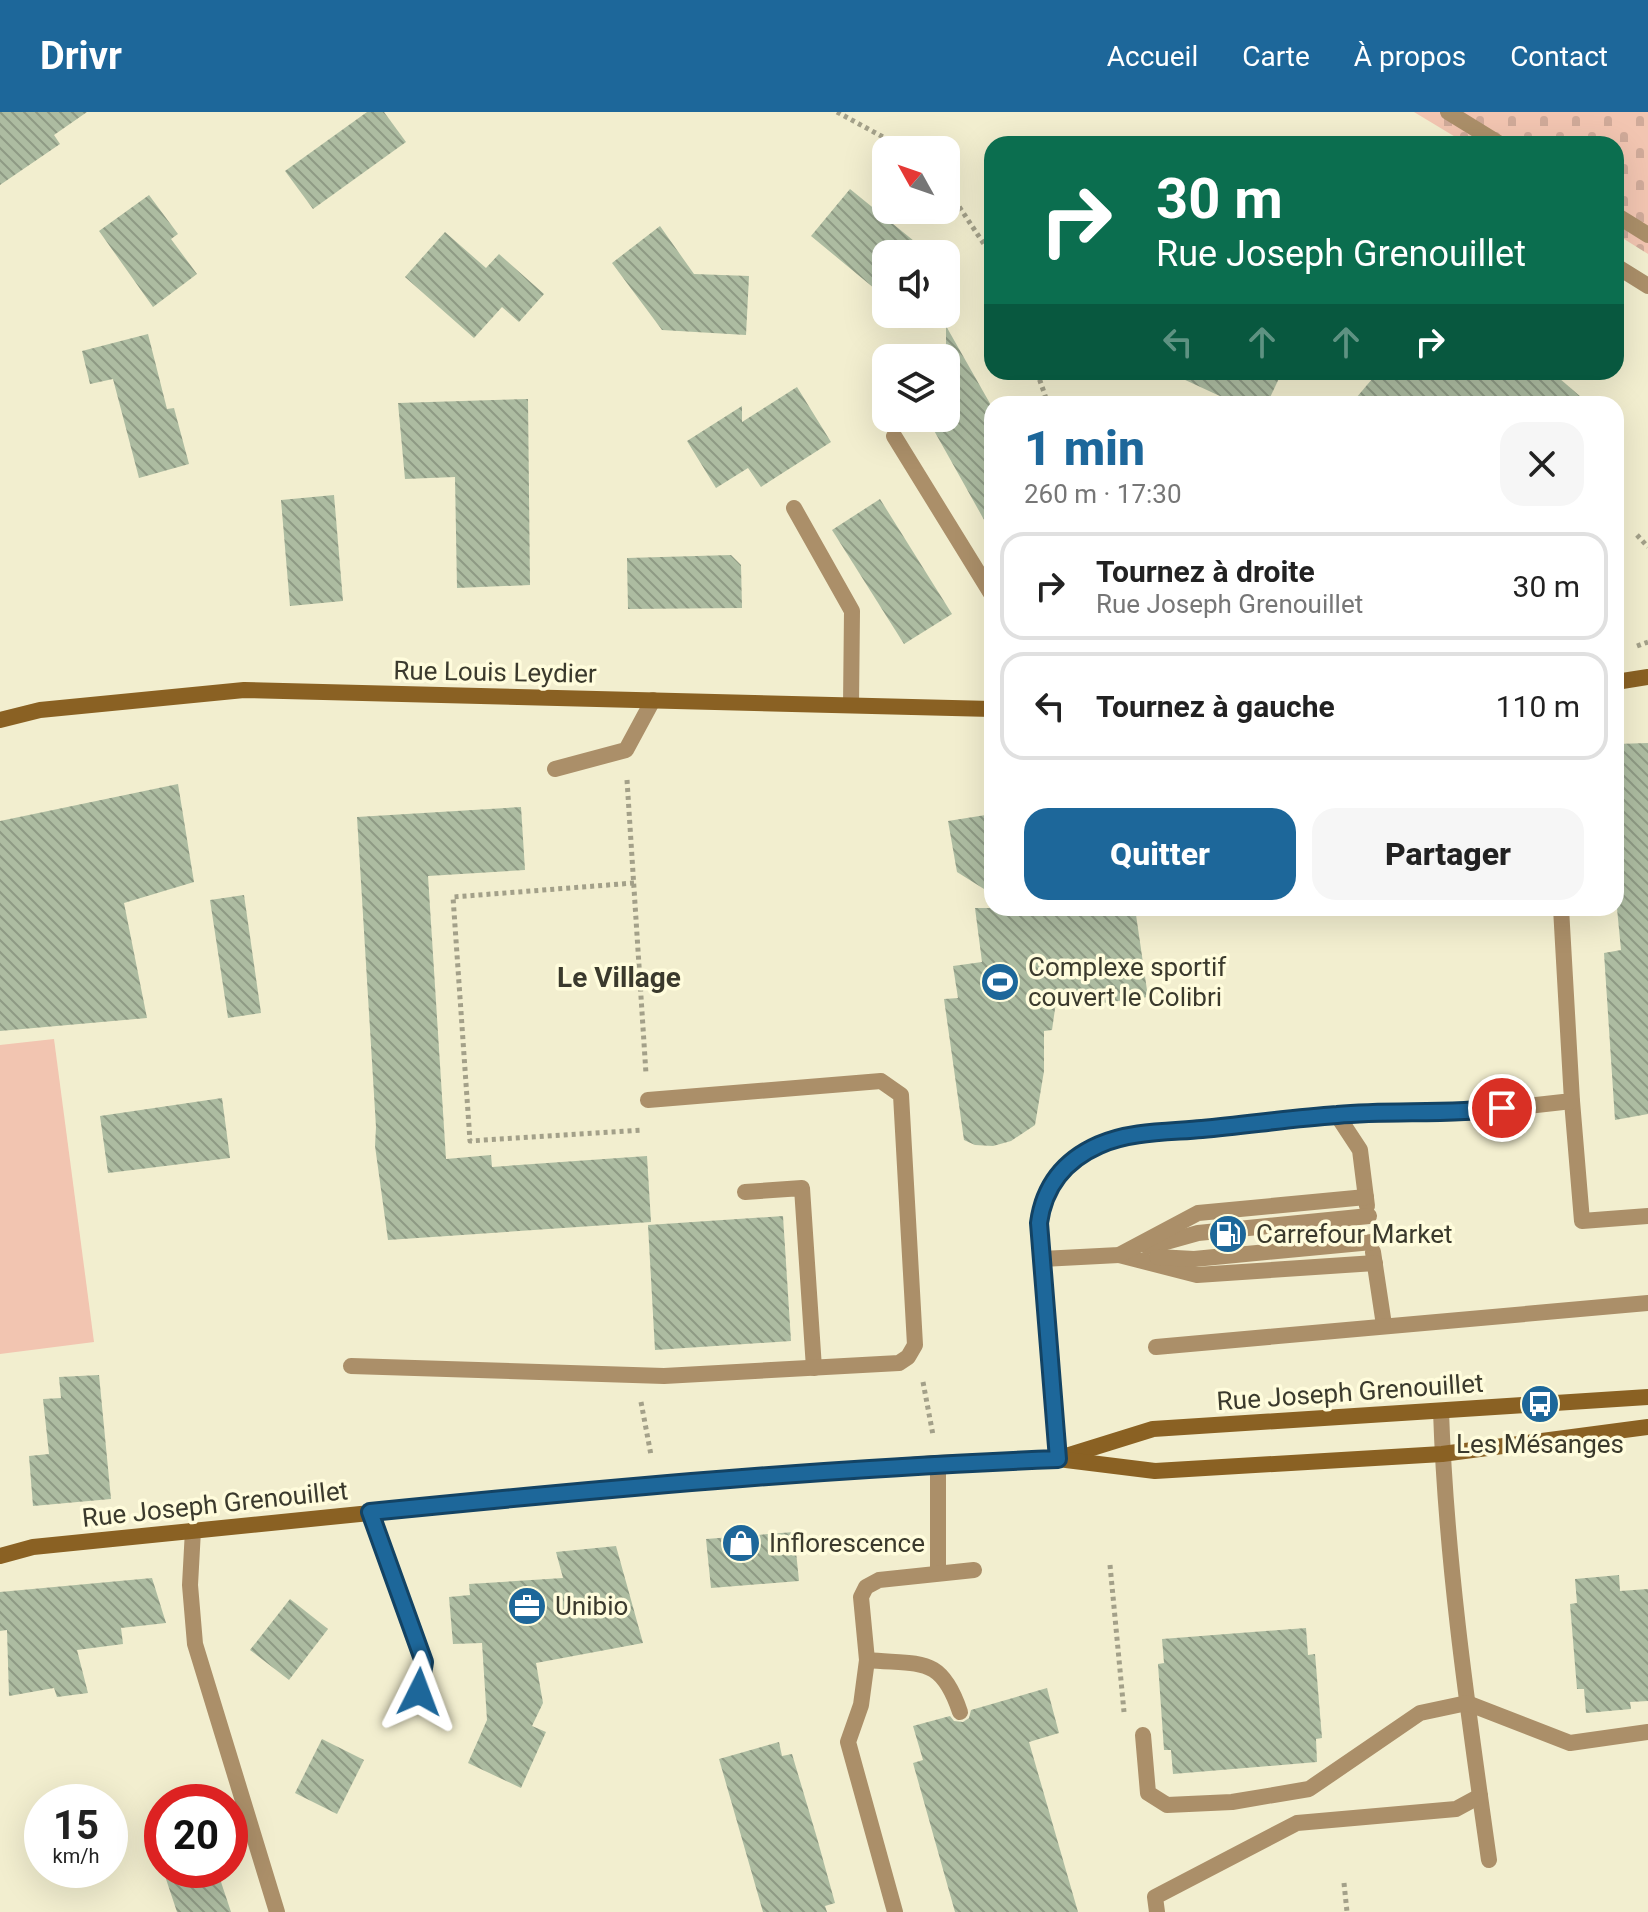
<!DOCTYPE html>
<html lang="fr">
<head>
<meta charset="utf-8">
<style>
	body { margin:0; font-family:Roboto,sans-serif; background:#f6f6f6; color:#222; height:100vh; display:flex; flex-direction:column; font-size:30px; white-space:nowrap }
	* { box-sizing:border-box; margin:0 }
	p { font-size:26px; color:#767676 }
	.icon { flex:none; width:44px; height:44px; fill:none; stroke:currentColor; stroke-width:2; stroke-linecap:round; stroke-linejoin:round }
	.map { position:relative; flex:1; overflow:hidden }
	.details { position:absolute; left:984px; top:284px; width:640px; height:520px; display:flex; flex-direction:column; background:#fff; border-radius:24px; box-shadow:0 8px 32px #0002 }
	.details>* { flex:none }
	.top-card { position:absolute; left:984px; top:24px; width:640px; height:244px; border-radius:24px; box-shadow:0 8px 32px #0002; background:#0b6e4f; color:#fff; overflow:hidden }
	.needle { width:52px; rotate:310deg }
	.controls { position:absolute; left:872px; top:24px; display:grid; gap:16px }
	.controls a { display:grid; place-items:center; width:88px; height:88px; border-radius:16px; background:#fff; box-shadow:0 8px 32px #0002; font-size:40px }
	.speed { position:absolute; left:24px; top:1672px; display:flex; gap:16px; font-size:40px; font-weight:700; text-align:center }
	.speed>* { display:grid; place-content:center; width:104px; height:104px; border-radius:50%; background:#fff; box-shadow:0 8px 32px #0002; line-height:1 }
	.speed small { font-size:20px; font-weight:400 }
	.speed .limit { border:12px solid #d22; background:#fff; color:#111 }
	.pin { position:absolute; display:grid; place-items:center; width:68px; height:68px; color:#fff; margin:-34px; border:4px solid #fff; border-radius:50%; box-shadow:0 2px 8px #0007 }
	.me { position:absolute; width:88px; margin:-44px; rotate:3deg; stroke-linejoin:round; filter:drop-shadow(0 0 6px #0008) }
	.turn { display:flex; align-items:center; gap:28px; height:168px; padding:0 40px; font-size:36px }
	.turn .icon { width:104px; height:104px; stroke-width:2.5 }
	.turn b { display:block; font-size:56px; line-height:68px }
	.lanes { display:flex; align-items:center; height:76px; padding:0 40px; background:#0003; justify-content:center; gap:40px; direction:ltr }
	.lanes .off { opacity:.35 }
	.round { display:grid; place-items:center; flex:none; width:84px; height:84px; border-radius:24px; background:#f6f6f6 }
	.headline { display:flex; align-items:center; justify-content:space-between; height:136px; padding:0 40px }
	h1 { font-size:48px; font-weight:800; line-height:60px; color:#1d679a }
	.button { display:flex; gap:16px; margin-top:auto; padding:16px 40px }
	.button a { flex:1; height:92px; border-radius:24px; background:#1d679a; color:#fff; font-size:32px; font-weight:800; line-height:92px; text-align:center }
	.button a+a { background:#f6f6f6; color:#222 }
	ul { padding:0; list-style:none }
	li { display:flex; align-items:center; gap:24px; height:108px; margin:0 16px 12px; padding:0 24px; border:4px solid #e0e0e0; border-radius:24px }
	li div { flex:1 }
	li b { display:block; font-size:30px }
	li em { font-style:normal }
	header { display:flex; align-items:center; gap:48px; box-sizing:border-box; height:112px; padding:0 40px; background:#1d679a; color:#fff }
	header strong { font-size:38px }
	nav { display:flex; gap:44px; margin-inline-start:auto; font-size:28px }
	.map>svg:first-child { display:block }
	.green { fill:#f2c5b1 }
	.cemetery { fill:url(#cemetery-stones) }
	.building { fill:url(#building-back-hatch) }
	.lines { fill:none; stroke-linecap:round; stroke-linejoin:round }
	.path { stroke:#a3a089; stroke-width:5; stroke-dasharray:4 4; stroke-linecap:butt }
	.lane { stroke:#ab8f69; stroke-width:16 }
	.street { stroke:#ab8f69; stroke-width:16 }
	.secondary { stroke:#8a6123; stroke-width:16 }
	.route-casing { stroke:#134364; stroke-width:20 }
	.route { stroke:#1d679a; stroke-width:14 }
	.labels { text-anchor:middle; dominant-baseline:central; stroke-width:7; stroke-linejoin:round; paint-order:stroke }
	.street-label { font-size:26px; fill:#3b3a2d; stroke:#fffcdc }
	.poi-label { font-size:26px; fill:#3b3a2d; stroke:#fffcdc; text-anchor:start }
	.neighbourhood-label { font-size:28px; font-weight:bold; fill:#3b3a2d; stroke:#fffcdc }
</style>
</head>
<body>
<header>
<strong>Drivr</strong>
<nav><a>Accueil</a><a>Carte</a><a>À propos</a><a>Contact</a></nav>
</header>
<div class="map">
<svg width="1648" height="1800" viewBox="0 0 1648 1800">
	<defs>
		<pattern id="cemetery-stones" width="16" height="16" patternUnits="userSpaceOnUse" patternTransform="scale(2)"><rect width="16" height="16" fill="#f2c5b1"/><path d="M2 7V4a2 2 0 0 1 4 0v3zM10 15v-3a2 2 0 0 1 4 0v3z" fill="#d0aa99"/></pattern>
		<pattern id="building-back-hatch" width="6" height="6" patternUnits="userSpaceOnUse" patternTransform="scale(2)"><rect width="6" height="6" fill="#adbca1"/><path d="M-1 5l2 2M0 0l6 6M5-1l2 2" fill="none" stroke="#8e9a84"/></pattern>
	</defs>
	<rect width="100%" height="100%" fill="#f2eecf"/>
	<path class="green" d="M 54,927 L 94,1230 L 0,1242 L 0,933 Z"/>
	<path class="cemetery" d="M 1414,0 L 1648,0 L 1648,142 L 1616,122 L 1616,32 L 1467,32 Z"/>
	<g class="building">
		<path d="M 0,0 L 87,0 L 54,23 L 60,32 L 0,73 Z"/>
		<path d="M 367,0 L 384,0 L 406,30 L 313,97 L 285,59 Z"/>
		<path d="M 850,77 L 930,142 L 886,142 L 886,186 L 811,124 Z"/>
		<path d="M 149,83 L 178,122 L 171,127 L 197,162 L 153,195 L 99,119 Z"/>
		<path d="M 660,114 L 694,162 L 749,164 L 746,223 L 662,218 L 612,151 Z"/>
		<path d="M 445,120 L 486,156 L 499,142 L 544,182 L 519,210 L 502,195 L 474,226 L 405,165 Z"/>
		<path d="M 946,214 L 992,295 L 992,422 L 927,306 L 946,306 Z"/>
		<path d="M 148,222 L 167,297 L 174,296 L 189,352 L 139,366 L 113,267 L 90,272 L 82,239 Z"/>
		<path d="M 1168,260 L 1282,260 L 1267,292 L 1237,292 Z"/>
		<path d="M 1378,260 L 1552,260 L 1589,292 L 1351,292 Z"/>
		<path d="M 797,275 L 831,330 L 761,375 L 748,356 L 716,376 L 687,329 L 742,294 L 742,310 Z"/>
		<path d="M 528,287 L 530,473 L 457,476 L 455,365 L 405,367 L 398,291 Z"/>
		<path d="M 334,383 L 343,489 L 290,494 L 281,388 Z"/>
		<path d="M 880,387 L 952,502 L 904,532 L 832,418 Z"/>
		<path d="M 731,443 L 741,453 L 742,496 L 628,497 L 627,446 Z"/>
		<path d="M 1648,631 L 1648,1002 L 1615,1008 L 1604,841 L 1621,838 L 1616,786 L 1616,632 Z"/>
		<path d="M 178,672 L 194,770 L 124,791 L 147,906 L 0,919 L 0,709 Z"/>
		<path d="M 521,695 L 525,758 L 428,764 L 446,1047 L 491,1043 L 492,1055 L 647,1044 L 651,1110 L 388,1128 L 375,1034 L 376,1015 L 357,705 Z"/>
		<path d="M 992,702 L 992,782 L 957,760 L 948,709 Z"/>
		<path d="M 244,783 L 261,901 L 228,906 L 210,788 Z"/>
		<path d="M 975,796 L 1135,796 L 1148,885 L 1089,893 L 1056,890 L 1052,918 L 1044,919 L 1044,959 L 1035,1013 L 1011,1029 L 993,1034 L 975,1033 L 964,1028 L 944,887 L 958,886 L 953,854 L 982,850 Z"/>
		<path d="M 222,986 L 230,1046 L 108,1061 L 100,1004 Z"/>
		<path d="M 783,1104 L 791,1229 L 655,1238 L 648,1113 Z"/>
		<path d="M 99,1263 L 111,1387 L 33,1394 L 29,1344 L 49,1342 L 43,1287 L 61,1286 L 59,1265 Z"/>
		<path d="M 794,1420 L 799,1469 L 711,1476 L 706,1427 Z"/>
		<path d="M 616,1434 L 643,1531 L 536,1551 L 543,1591 L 532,1614 L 546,1620 L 521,1676 L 468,1651 L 487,1608 L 482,1531 L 453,1532 L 449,1485 L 470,1483 L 469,1472 L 563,1466 L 556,1440 Z"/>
		<path d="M 1619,1463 L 1620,1479 L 1648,1477 L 1648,1589 L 1630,1590 L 1631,1597 L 1586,1601 L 1584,1577 L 1577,1577 L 1570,1492 L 1577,1491 L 1575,1467 Z"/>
		<path d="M 152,1466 L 166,1511 L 121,1516 L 123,1532 L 77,1538 L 88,1581 L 57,1585 L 54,1576 L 9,1584 L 7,1518 L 0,1519 L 0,1480 Z"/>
		<path d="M 290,1487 L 328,1517 L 289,1568 L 250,1538 Z"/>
		<path d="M 1306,1516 L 1308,1543 L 1315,1542 L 1322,1626 L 1316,1627 L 1317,1650 L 1173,1662 L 1171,1638 L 1164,1638 L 1158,1552 L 1164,1551 L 1162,1527 Z"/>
		<path d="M 1047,1576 L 1059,1621 L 1029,1630 L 1078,1800 L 955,1800 L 913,1651 L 923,1648 L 913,1614 L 950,1604 L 954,1609 L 963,1610 L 969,1606 L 971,1598 Z"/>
		<path d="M 322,1627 L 364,1648 L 337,1702 L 295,1681 Z"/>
		<path d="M 779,1630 L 782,1644 L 792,1642 L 817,1726 L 835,1791 L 825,1794 L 827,1800 L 763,1800 L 719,1647 Z"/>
		<path d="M 163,1758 L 217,1758 L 231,1800 L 177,1800 Z"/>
	</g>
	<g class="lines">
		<g class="path">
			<path d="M 837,0 L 907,38"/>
			<path d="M 946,75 L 992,144"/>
			<path d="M 1037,260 L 1048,292"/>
			<path d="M 1637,423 L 1648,435"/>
			<path d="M 1637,534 L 1648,530"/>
			<path d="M 627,668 L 646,962"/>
			<path d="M 634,771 L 453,785 L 470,1029 L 642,1018"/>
			<path d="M 923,1270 L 933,1323"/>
			<path d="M 641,1290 L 651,1343"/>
			<path d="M 1110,1453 L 1124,1600"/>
			<path d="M 1344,1771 L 1347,1800"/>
		</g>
		<g class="lane">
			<path d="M 1448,0 L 1500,32"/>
			<path d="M 1616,103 L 1648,123"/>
			<path d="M 1616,154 L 1648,174"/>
			<path d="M 894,324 L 992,483"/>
			<path d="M 794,396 L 852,499 L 851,593"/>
			<path d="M 555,657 L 626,638 L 653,588"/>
			<path d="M 1572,989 L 1582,1109 L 1648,1104"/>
			<path d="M 1337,1003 L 1360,1038 L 1367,1094"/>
			<path d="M 745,1080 L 802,1076 L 814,1256"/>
			<path d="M 1148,1135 L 1198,1121 L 1369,1104"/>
			<path d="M 1373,1140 L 1384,1213"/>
			<path d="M 1119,1143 L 1197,1163 L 1375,1151"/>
			<path d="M 1157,1145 L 1194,1147 L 1372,1130"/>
			<path d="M 1042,1147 L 1119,1143 L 1198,1101 L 1366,1085"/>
			<path d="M 1156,1235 L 1648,1191"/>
			<path d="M 351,1254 L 664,1264 L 899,1251 L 908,1245 L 915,1233 L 901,983 L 881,969 L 648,988"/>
			<path d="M 1441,1299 C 1446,1449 1468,1599 1489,1748"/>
			<path d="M 1058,1347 L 1039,1111 L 1042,1090 L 1055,1066 L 1075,1047 L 1102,1031 L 1138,1023 L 1337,1003 L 1464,1001 L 1572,989 L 1561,796"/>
			<path d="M 938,1351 L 938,1461"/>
			<path d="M 370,1400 L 424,1550 L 419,1580"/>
			<path d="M 867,1548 C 921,1553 941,1543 960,1600"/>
			<path d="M 1143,1623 L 1148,1681 L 1167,1693 L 1232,1690 L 1309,1677 L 1420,1601 L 1467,1591 L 1570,1631 L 1648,1620"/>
			<path d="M 895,1800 L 848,1630 L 861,1593 L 867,1548 L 861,1485 L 866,1475 L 879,1468 L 974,1458"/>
			<path d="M 1157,1800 L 1155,1785 L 1297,1711 L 1456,1697 L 1480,1684"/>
		</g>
		<path class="street" d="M 193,1418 L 190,1473 L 195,1532 L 277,1800"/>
		<g class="secondary">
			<path d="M 1616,570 L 1648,565"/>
			<path d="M 0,608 L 40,598 L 244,578 L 992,597"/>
			<path d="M 1063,1345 L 1153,1317 L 1648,1285"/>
			<path d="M 0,1444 L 33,1435 L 657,1372 L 938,1351 L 1058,1347 L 1155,1359 L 1442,1342 L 1648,1315"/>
		</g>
	</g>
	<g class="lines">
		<defs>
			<path id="route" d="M 419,1580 L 424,1550 L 370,1400 C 600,1377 828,1356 1058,1347 L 1039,1111 C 1044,1074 1065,1048 1099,1033 C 1130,1019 1170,1020 1202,1017 C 1247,1013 1292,1006 1337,1003 C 1392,998 1447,1003 1502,996"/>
		</defs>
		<use href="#route" class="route-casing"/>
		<use href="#route" class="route"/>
	</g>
	<defs>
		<symbol id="stadium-disc" viewBox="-11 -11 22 22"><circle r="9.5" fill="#1d679a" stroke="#fffcdc"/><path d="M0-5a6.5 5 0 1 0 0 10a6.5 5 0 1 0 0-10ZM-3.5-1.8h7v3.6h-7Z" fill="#fff"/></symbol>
		<symbol id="fuel-disc" viewBox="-11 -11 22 22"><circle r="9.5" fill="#1d679a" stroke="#fffcdc"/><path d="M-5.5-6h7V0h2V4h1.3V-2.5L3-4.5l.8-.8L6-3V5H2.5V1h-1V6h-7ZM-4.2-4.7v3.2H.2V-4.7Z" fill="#fff"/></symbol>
		<symbol id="bus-disc" viewBox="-11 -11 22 22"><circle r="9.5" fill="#1d679a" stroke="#fffcdc"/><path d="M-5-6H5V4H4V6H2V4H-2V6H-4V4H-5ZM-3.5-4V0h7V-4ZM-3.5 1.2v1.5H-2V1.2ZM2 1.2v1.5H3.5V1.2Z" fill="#fff"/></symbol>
		<symbol id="shop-disc" viewBox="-11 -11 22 22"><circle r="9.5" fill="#1d679a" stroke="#fffcdc"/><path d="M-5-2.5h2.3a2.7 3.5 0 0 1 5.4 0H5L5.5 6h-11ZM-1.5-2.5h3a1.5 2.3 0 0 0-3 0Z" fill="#fff"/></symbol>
		<symbol id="office-disc" viewBox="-11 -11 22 22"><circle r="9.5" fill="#1d679a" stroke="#fffcdc"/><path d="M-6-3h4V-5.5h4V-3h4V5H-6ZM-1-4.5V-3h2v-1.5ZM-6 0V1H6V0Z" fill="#fff"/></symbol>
	</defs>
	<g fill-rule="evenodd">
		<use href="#stadium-disc" x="978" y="848" width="44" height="44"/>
		<use href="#fuel-disc" x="1206" y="1100" width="44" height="44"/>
		<use href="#bus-disc" x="1518" y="1270" width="44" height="44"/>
		<use href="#shop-disc" x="719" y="1409" width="44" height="44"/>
		<use href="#office-disc" x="505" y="1472" width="44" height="44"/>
	</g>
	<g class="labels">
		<g class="street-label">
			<text transform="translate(495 560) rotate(1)">Rue Louis Leydier</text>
			<text transform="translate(1350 1280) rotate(-4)">Rue Joseph Grenouillet</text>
			<text transform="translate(215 1392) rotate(-6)">Rue Joseph Grenouillet</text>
		</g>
		<g class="poi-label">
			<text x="1028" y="855">Complexe sportif<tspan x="1028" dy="30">couvert le Colibri</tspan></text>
			<text x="1256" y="1122">Carrefour Market</text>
			<text x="1540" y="1332" text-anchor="middle">Les Mésanges</text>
			<text x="769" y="1431">Inflorescence</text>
			<text x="555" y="1494">Unibio</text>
		</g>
		<g class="neighbourhood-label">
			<text x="619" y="865">Le Village</text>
		</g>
	</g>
</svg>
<div class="controls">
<a><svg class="needle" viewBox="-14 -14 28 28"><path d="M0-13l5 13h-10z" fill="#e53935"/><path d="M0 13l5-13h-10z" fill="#767676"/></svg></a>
<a><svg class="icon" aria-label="sound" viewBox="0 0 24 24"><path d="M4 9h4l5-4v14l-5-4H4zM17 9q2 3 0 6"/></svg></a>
<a><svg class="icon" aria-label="layers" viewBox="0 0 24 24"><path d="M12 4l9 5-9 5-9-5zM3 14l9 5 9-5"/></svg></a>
</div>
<div class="speed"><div>15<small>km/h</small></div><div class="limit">20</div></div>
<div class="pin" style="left:1502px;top:996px;background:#d93025"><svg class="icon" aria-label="arrive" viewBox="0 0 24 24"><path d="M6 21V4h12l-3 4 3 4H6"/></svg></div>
<svg class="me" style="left:419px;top:1580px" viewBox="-20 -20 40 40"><path d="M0-17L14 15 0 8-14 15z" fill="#1d679a" stroke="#fff" stroke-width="4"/></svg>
<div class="top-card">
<div class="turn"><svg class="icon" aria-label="right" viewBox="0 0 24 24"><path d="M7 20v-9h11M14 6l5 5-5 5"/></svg><div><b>30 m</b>Rue Joseph Grenouillet</div></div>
<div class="lanes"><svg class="icon off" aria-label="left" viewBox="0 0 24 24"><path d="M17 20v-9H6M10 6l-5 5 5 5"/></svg><svg class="icon off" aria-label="ahead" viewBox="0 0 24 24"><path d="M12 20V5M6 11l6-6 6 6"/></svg><svg class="icon off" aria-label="ahead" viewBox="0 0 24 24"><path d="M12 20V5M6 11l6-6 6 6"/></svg><svg class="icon" aria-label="right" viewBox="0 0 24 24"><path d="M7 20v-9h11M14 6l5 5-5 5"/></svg></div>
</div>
<section class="details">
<div class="headline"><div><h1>1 min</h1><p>260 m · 17:30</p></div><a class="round"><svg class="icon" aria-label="close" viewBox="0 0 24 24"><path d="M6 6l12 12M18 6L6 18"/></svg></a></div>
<ul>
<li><svg class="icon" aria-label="right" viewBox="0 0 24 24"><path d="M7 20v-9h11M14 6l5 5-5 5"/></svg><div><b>Tournez à droite</b><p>Rue Joseph Grenouillet</p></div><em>30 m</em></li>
<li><svg class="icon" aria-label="left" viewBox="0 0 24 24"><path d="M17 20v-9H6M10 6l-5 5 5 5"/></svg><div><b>Tournez à gauche</b></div><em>110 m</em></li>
</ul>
<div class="button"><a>Quitter</a><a>Partager</a></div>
</section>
</div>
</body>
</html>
